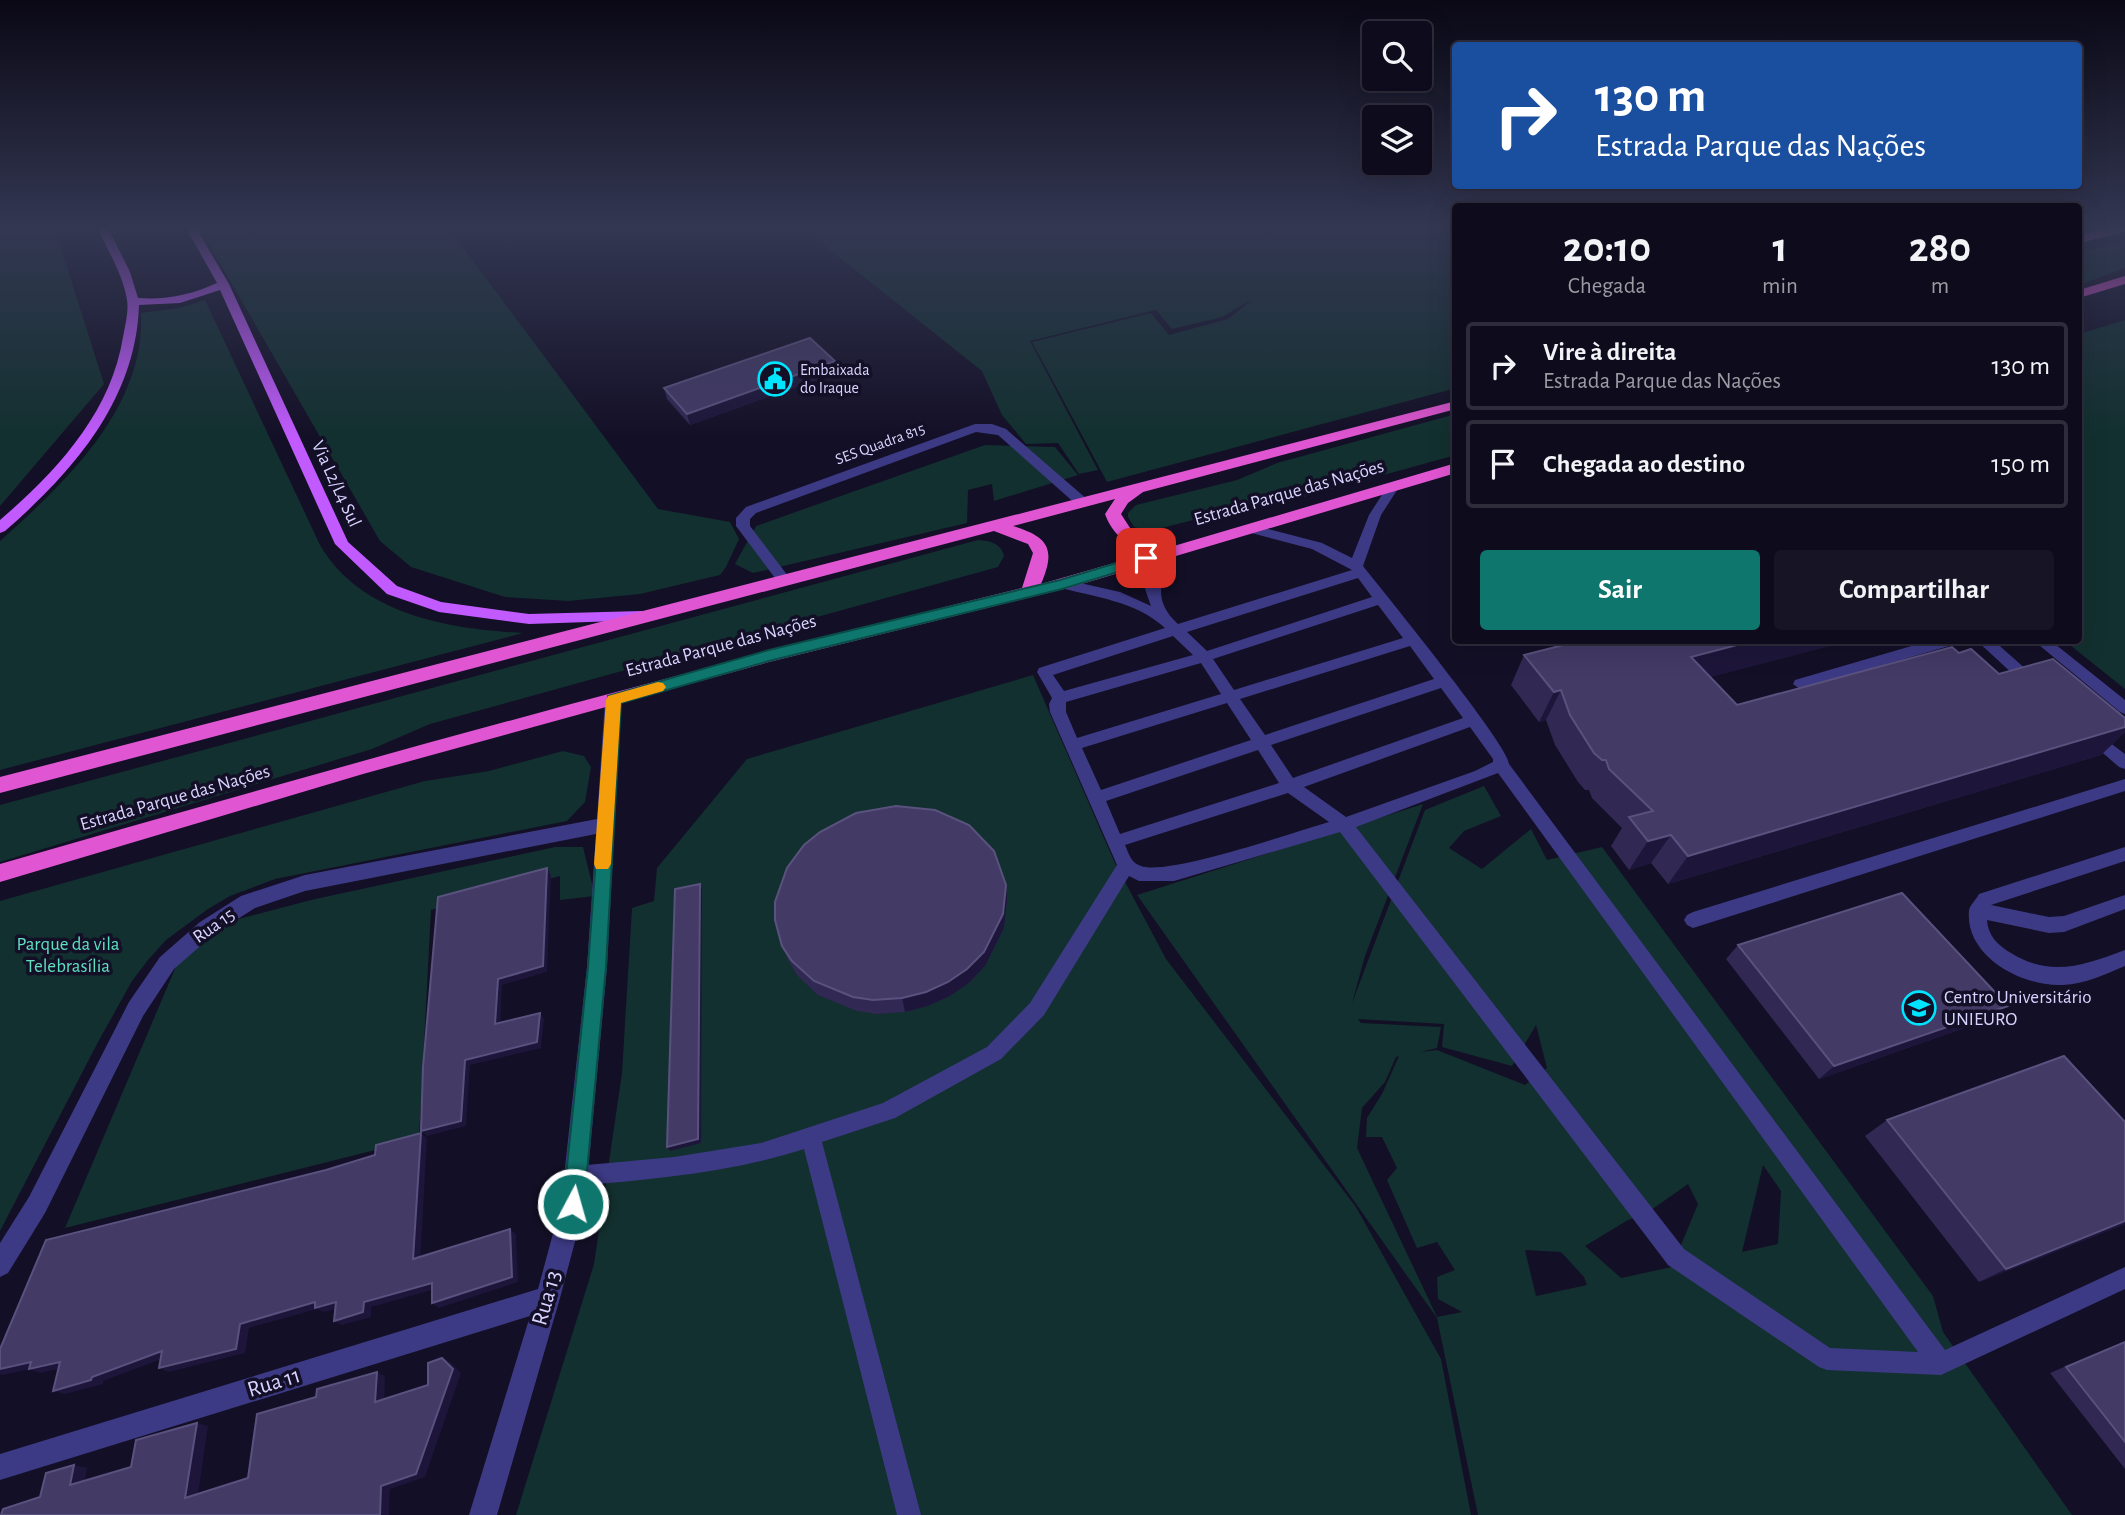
<!DOCTYPE html>
<html lang="pt">
<head>
<meta charset="utf-8">
<style>
	body { margin:0; font-family:"Alegreya Sans",sans-serif; background:#171425; color:#f1f3f6; height:100vh; display:flex; flex-direction:column; font-size:26px; white-space:nowrap }
	* { box-sizing:border-box; margin:0 }
	p { font-size:23px; color:#9b9ba3 }
	.icon { flex:none; width:38px; height:38px; fill:none; stroke:currentColor; stroke-width:2; stroke-linecap:round; stroke-linejoin:round }
	.map { position:relative; flex:1; overflow:hidden }
	.drawer { position:absolute; left:1452px; top:203px; width:630px; height:441px; display:flex; flex-direction:column; background:#0e0b1c; border-radius:7px; box-shadow:0 7px 28px #0002,0 0 0 2px #2e2b3b }
	.drawer>* { flex:none }
	.banner { position:absolute; left:1452px; top:42px; width:630px; height:147px; border-radius:7px; box-shadow:0 7px 28px #0002,0 0 0 2px #2e2b3b; background:#1a4fa0; color:#fff; overflow:hidden }
	.buttons { position:absolute; left:1362px; top:21px; display:grid; gap:14px }
	.buttons a { display:grid; place-items:center; width:70px; height:70px; border-radius:7px; background:#0e0b1c; box-shadow:0 7px 28px #0002,0 0 0 2px #2e2b3b; font-size:35px }
	.pin { position:absolute; display:grid; place-items:center; width:60px; height:60px; color:#fff; margin:-30px; border-radius:14px; box-shadow:0 4px 10px #0006 }
	.me { position:absolute; width:77px; margin:-38px; rotate:6deg; stroke-linejoin:round; filter:drop-shadow(0 0 5px #0008) }
	.turn { display:flex; align-items:center; gap:24px; height:147px; padding:0 28px; font-size:32px }
	.turn .icon { width:91px; height:91px; stroke-width:2.5 }
	.turn b { display:block; font-size:49px; line-height:60px }
	.eta { display:flex; justify-content:space-evenly; align-items:center; height:119px; text-align:center }
	.eta b { font-size:42px; font-weight:600; line-height:49px }
	.cta { display:flex; gap:14px; margin-top:auto; padding:14px 28px }
	.cta a { flex:1; height:80px; border-radius:7px; background:#0f766e; color:#fff; font-size:28px; font-weight:600; line-height:80px; text-align:center }
	.cta a+a { background:#171425; color:#f1f3f6 }
	ul { padding:0; list-style:none }
	li { display:flex; align-items:center; gap:21px; height:88px; margin:0 14px 10px; padding:0 14px; border:4px solid #2e2b3b; border-radius:7px }
	li div { flex:1 }
	li b { display:block; font-size:26px }
	li em { font-style:normal }
	.map>svg:first-child { display:block }
	.green { fill:#12302f; fill-rule:evenodd }
	.lines { fill:none; stroke-linecap:round; stroke-linejoin:round }
	.service { fill:#3d3a85; fill-rule:evenodd }
	.minor { fill:#3d3a85; fill-rule:evenodd }
	.tertiary { fill:#3d3a85; fill-rule:evenodd }
	.primary { fill:#c25bff; fill-rule:evenodd }
	.trunk { fill:#e055d1; fill-rule:evenodd }
	.wall { fill:#312854 }
	.shaded-wall { fill:#1d163a }
	.building { fill:#433a66; stroke:#5a527e; stroke-width:2 }
	.route { fill:#0f766e; stroke:#0a4d48; stroke-width:2 }
	.slow { fill:#f59e0b }
	.labels { text-anchor:middle; dominant-baseline:central; stroke-width:7; stroke-linejoin:round; paint-order:stroke }
	.far-poi-label { font-size:16px; fill:#d9d4ff; stroke:#130f26; text-anchor:start }
	.far-street-label { font-size:16px; fill:#d9d4ff; stroke:#130f26 }
	.street-label { font-size:19px; fill:#d9d4ff; stroke:#130f26 }
	.park-label { font-size:19px; fill:#5fe0c0; stroke:#130f26 }
	.poi-label { font-size:19px; fill:#d9d4ff; stroke:#130f26; text-anchor:start }
	.near-street-label { font-size:23px; fill:#d9d4ff; stroke:#130f26 }
</style>
</head>
<body>
<div class="map">
<svg width="2125" height="1515" viewBox="0 0 2125 1515">
	<rect width="100%" height="100%" fill="#130f26"/>
	<g class="green">
		<path d="M 0,226 L 54,226 L 104,384 L 0,506 Z"/>
		<path d="M 214,226 L 447,226 L 658,509 L 730,522 L 739,539 L 726,567 L 720,575 L 640,594 L 568,601 L 505,597 L 411,567 L 380,541 L 202,232 Z"/>
		<path d="M 800,226 L 1456,226 L 1456,388 L 1107,482 L 1032,342 L 1151,313 L 1169,335 L 1228,319 L 1253,299 L 1222,317 L 1172,329 L 1156,310 L 1030,341 L 1098,470 L 1079,474 L 1058,443 L 1026,444 L 1002,415 L 982,371 Z"/>
		<path d="M 2125,240 L 2125,268 L 2079,285 L 2079,252 Z"/>
		<path d="M 205,300 L 320,545 C 361,615 449,629 523,633 L 0,770 L 0,541 C 65,483 146,407 141,313 L 179,308 Z"/>
		<path d="M 2125,320 L 2125,689 L 2065,641 L 2079,640 L 2079,334 Z"/>
		<path d="M 1456,414 L 1456,455 L 1300,498 L 1252,505 L 1150,531 L 1134,527 L 1128,517 L 1128,513 L 1136,505 L 1237,480 L 1277,463 Z"/>
		<path d="M 985,445 L 1055,447 L 1078,475 L 994,501 L 992,484 L 968,490 L 967,523 L 753,573 L 735,564 L 756,526 Z"/>
		<path d="M 978,540 C 990,541 1001,543 1004,556 L 998,567 L 430,724 L 372,749 L 0,862 L 0,805 Z"/>
		<path d="M 1033,675 L 1114,861 L 1166,959 L 1356,1207 L 1441,1359 L 1471,1515 L 516,1515 L 594,1264 L 622,1073 L 632,908 L 654,901 L 657,868 L 747,759 Z"/>
		<path d="M 563,751 L 584,756 L 591,767 L 585,802 L 567,821 L 275,879 L 230,896 L 208,909 L 166,940 L 148,960 L 132,981 L 97,1044 L 0,1231 L 0,901 L 425,781 L 489,771 Z"/>
		<path d="M 1484,786 L 1501,816 L 1464,831 L 1449,848 L 1482,869 L 1531,829 L 1547,860 L 1602,847 L 1933,1296 L 1943,1332 L 2072,1515 L 1478,1515 L 1437,1318 L 1137,895 L 1423,804 L 1365,956 L 1352,1003 L 1425,810 ZM 1358,1019 L 1444,1024 L 1442,1047 L 1512,1066 L 1536,1025 L 1547,1068 L 1525,1085 L 1437,1050 L 1420,1052 L 1437,1048 L 1441,1027 L 1361,1023 ZM 1399,1056 L 1382,1094 L 1367,1118 L 1366,1137 L 1382,1137 L 1397,1168 L 1387,1180 L 1417,1248 L 1437,1242 L 1455,1270 L 1437,1277 L 1438,1299 L 1462,1312 L 1437,1317 L 1357,1148 L 1362,1108 L 1385,1082 L 1396,1057 ZM 1763,1165 L 1781,1191 L 1778,1244 L 1742,1252 ZM 1688,1184 L 1698,1204 L 1676,1257 L 1681,1265 L 1621,1278 L 1585,1246 L 1628,1220 L 1644,1215 ZM 1525,1250 L 1561,1252 L 1584,1277 L 1587,1285 L 1536,1296 Z"/>
		<path d="M 555,847 L 583,847 L 595,896 L 560,900 L 560,876 L 431,910 L 419,1139 L 65,1228 L 177,964 L 227,922 L 311,900 Z"/>
	</g>
	<g class="lines">
		<g class="service">
			<path d="M 975,424 L 992,424 L 1006,429 L 1088,500 L 1088,506 L 1078,506 L 998,435 L 976,432 L 756,513 L 750,519 L 750,526 L 788,576 L 790,579 L 788,582 L 778,582 L 736,526 L 736,518 L 746,507 Z"/>
			<path d="M 1393,483 L 1399,487 L 1381,515 L 1363,566 C 1383,591 1509,746 1509,764 L 1945,1350 L 2125,1267 L 2125,1289 L 1941,1375 L 1827,1370 L 1819,1367 L 1668,1265 L 1340,832 L 1174,881 L 1139,881 L 1129,876 L 1044,1015 L 1001,1059 L 895,1118 L 822,1142 L 921,1515 L 897,1515 L 804,1149 C 730,1173 653,1179 576,1186 L 569,1183 L 566,1176 L 569,1169 L 576,1166 L 674,1157 L 761,1143 L 883,1103 L 987,1047 L 1030,1003 L 1117,865 L 1050,712 L 1049,704 L 1052,698 L 1037,672 L 1039,668 L 1165,628 C 1136,601 1094,597 1057,587 L 1055,584 L 1057,581 L 1062,579 L 1120,592 L 1151,606 L 1145,589 L 1158,553 L 1160,550 L 1170,550 L 1172,553 C 1161,582 1152,600 1178,624 L 1352,570 L 1312,549 L 1244,531 L 1242,528 L 1249,524 L 1322,543 L 1352,558 L 1369,515 L 1389,484 ZM 1358,578 L 1372,597 L 1207,651 L 1187,632 ZM 1378,605 L 1403,638 L 1234,690 L 1213,659 ZM 1173,636 L 1193,655 L 1064,691 L 1053,675 ZM 1410,646 L 1434,679 L 1265,735 L 1240,699 ZM 1201,663 L 1221,694 L 1077,738 L 1066,712 L 1066,702 ZM 1441,688 L 1463,718 L 1293,778 L 1271,745 ZM 1227,703 L 1251,740 L 1101,790 L 1082,748 ZM 1470,727 L 1493,759 L 1493,762 L 1475,771 L 1346,817 L 1304,787 ZM 1258,750 L 1279,783 L 1120,834 L 1106,801 ZM 1498,773 L 1918,1352 L 1830,1348 L 1684,1249 L 1356,827 ZM 1288,793 L 1329,822 C 1294,832 1168,876 1141,866 C 1131,863 1129,854 1125,845 Z"/>
			<path d="M 1932,640 L 1958,640 L 1956,644 L 1800,689 L 1793,684 L 1795,680 Z"/>
			<path d="M 1976,640 L 1993,640 L 2036,678 L 2038,682 L 2036,686 L 2026,686 Z"/>
			<path d="M 2033,640 L 2050,640 L 2125,700 L 2125,714 L 2120,712 Z"/>
			<path d="M 2093,730 L 2125,754 L 2125,769 L 2119,767 L 2088,740 L 2085,736 L 2088,732 Z"/>
			<path d="M 2125,779 L 2125,791 L 1693,928 L 1687,925 L 1684,920 L 1687,915 L 1693,912 Z"/>
			<path d="M 2125,847 L 2125,861 L 1991,905 L 2049,917 L 2064,916 L 2125,895 L 2125,909 L 2064,932 L 2049,933 L 1987,920 C 1988,935 1997,945 2011,953 C 2051,978 2085,965 2125,950 L 2125,966 C 2106,974 2085,984 2063,985 C 2023,987 1965,957 1969,911 C 1969,906 1976,900 1979,894 Z"/>
		</g>
		<path class="minor" d="M 613,694 L 621,700 L 607,967 L 585,1204 L 560,1298 L 497,1515 L 469,1515 L 530,1316 L 0,1480 L 0,1454 L 538,1289 L 561,1204 L 587,967 L 596,834 L 305,891 L 255,908 L 214,934 L 174,969 L 143,1016 L 45,1213 L 8,1273 L 0,1277 L 0,1243 L 29,1197 L 129,1002 L 160,957 L 200,922 L 241,896 L 305,875 L 597,819 L 605,700 Z"/>
		<path class="tertiary" d="M 198,226 L 210,226 L 197,236 L 189,236 L 189,232 Z"/>
		<path class="primary" d="M 97,226 L 107,226 L 130,272 L 138,298 C 166,300 191,295 217,283 L 185,226 L 195,226 L 229,284 L 348,542 L 397,586 L 441,602 L 529,614 L 642,611 L 650,616 L 648,620 L 529,624 L 439,612 L 387,594 L 335,544 L 220,290 L 180,303 L 139,305 C 136,400 73,472 5,531 L 0,533 L 0,520 C 56,472 111,413 123,337 C 125,325 129,312 127,300 C 123,274 107,250 97,226 Z"/>
		<g class="trunk">
			<path d="M 2120,226 L 2125,226 L 2125,232 L 2079,243 L 2079,235 Z"/>
			<path d="M 2125,276 L 2125,284 L 2079,298 L 2079,290 Z"/>
			<path d="M 1456,401 L 1456,409 L 1143,492 L 1128,503 L 1121,514 L 1132,531 L 1167,548 L 1456,463 L 1456,473 L 1068,588 L 769,662 L 363,774 L 0,882 L 0,864 C 339,766 679,672 1022,588 L 1033,553 L 1028,544 L 994,531 L 0,793 L 0,777 ZM 1115,499 L 1105,514 C 1113,536 1128,545 1149,553 L 1041,584 C 1056,549 1049,537 1013,526 Z"/>
		</g>
	</g>
	<g class="wall">
		<path d="M 837,372 L 690,425 L 667,399 L 664,388 Z"/>
		<path d="M 1959,653 L 1999,674 L 2125,718 L 2125,732 L 2101,755 L 1668,884 L 1651,863 L 1629,870 L 1611,846 L 1622,828 L 1592,798 L 1589,790 L 1585,790 L 1578,782 L 1555,745 L 1546,720 L 1539,722 L 1511,685 L 1524,655 L 1711,677 L 1737,705 Z"/>
		<path d="M 1006,885 L 1007,900 L 1004,928 L 985,966 L 969,983 L 950,996 L 928,1006 L 905,1012 L 877,1014 L 857,1011 L 818,995 L 797,975 L 788,960 L 782,946 Z"/>
		<path d="M 1738,945 L 1990,1019 L 1819,1079 L 1726,959 Z"/>
		<path d="M 1887,1120 L 2125,1122 L 2125,1224 L 1979,1282 L 1865,1136 Z"/>
		<path d="M 2125,1341 L 2125,1469 L 2050,1373 Z"/>
	</g>
	<g class="shaded-wall">
		<path d="M 835,361 L 837,372 L 690,425 L 687,414 Z"/>
		<path d="M 1756,640 L 1854,640 L 1673,687 L 1691,657 Z"/>
		<path d="M 1561,690 L 1546,720 L 1539,722 L 1554,692 Z"/>
		<path d="M 2125,727 L 2125,732 L 2101,755 L 1668,884 L 1688,856 Z"/>
		<path d="M 1671,835 L 1651,863 L 1629,870 L 1648,841 Z"/>
		<path d="M 547,868 L 551,875 L 547,972 L 502,985 L 500,1030 L 495,1024 L 498,979 Z"/>
		<path d="M 700,884 L 702,889 L 701,1143 L 670,1151 L 667,1147 Z"/>
		<path d="M 1006,885 L 1007,900 L 1004,928 L 985,966 L 969,983 L 950,996 L 928,1006 L 905,1012 L 902,998 Z"/>
		<path d="M 2008,1006 L 1990,1019 L 1819,1079 L 1834,1066 Z"/>
		<path d="M 540,1013 L 544,1019 L 541,1048 L 470,1065 L 466,1126 L 427,1136 L 421,1131 L 465,1060 Z"/>
		<path d="M 421,1133 L 427,1139 L 420,1264 L 413,1259 Z"/>
		<path d="M 2125,1221 L 2125,1224 L 1979,1282 L 2006,1269 Z"/>
		<path d="M 510,1229 L 516,1234 L 518,1282 L 439,1308 L 432,1303 Z"/>
		<path d="M 432,1283 L 439,1288 L 371,1307 L 371,1317 L 342,1325 L 334,1321 L 364,1302 Z"/>
		<path d="M 315,1302 L 336,1302 L 344,1307 L 324,1312 L 317,1309 L 249,1328 L 245,1353 L 169,1372 L 159,1368 L 240,1324 Z"/>
		<path d="M 162,1351 L 172,1355 L 103,1381 L 103,1384 L 65,1394 L 53,1391 Z"/>
		<path d="M 442,1358 L 450,1362 L 461,1373 L 425,1477 L 390,1489 L 389,1515 L 380,1515 L 381,1486 Z"/>
		<path d="M 31,1362 L 43,1366 L 3,1375 L 0,1374 L 0,1369 Z"/>
		<path d="M 60,1362 L 71,1366 L 41,1373 L 29,1369 Z"/>
		<path d="M 377,1372 L 385,1376 L 384,1406 L 375,1402 Z"/>
		<path d="M 197,1423 L 208,1426 L 197,1501 L 185,1498 Z"/>
		<path d="M 74,1465 L 87,1468 L 83,1488 L 70,1485 Z"/>
	</g>
	<g class="building">
		<path d="M 810,338 L 835,361 L 687,414 L 664,388 Z"/>
		<path d="M 1583,640 L 1756,640 L 1691,657 L 1737,705 L 1952,647 L 1959,653 L 1971,649 L 1999,674 L 2053,659 L 2125,718 L 2125,727 L 1688,856 L 1671,835 L 1648,841 L 1629,817 L 1653,811 L 1609,769 L 1606,760 L 1602,760 L 1594,753 L 1570,715 L 1561,690 L 1554,692 L 1524,655 Z"/>
		<path d="M 896,806 L 935,810 L 969,825 L 994,851 L 1006,885 L 1003,914 L 984,952 L 967,969 L 948,982 L 926,992 L 902,998 L 873,1000 L 853,997 L 814,981 L 792,961 L 782,946 L 775,920 L 775,902 L 787,868 L 804,845 L 820,832 L 856,813 Z"/>
		<path d="M 547,868 L 543,966 L 498,979 L 495,1024 L 540,1013 L 537,1042 L 465,1060 L 461,1121 L 421,1131 L 423,1067 L 438,897 Z"/>
		<path d="M 700,884 L 698,1139 L 667,1147 L 675,889 Z"/>
		<path d="M 1902,893 L 2008,1006 L 1834,1066 L 1738,945 Z"/>
		<path d="M 2064,1056 L 2125,1122 L 2125,1221 L 2006,1269 L 1887,1120 Z"/>
		<path d="M 421,1133 L 413,1259 L 510,1229 L 512,1277 L 432,1303 L 432,1283 L 364,1302 L 363,1312 L 334,1321 L 336,1302 L 315,1308 L 315,1302 L 240,1324 L 236,1349 L 159,1368 L 162,1351 L 92,1377 L 91,1380 L 53,1391 L 60,1362 L 29,1369 L 31,1362 L 0,1369 L 0,1349 L 46,1240 L 326,1170 L 375,1155 L 376,1145 Z"/>
		<path d="M 2125,1342 L 2125,1442 L 2066,1367 Z"/>
		<path d="M 442,1358 L 453,1369 L 416,1474 L 381,1486 L 380,1515 L 1,1515 L 3,1509 L 40,1497 L 46,1473 L 74,1465 L 70,1485 L 131,1467 L 136,1440 L 197,1423 L 185,1498 L 248,1478 L 257,1414 L 316,1397 L 317,1389 L 377,1372 L 375,1402 L 428,1385 L 428,1363 Z"/>
	</g>
	<linearGradient id="sky" x2="0" y2="1"><stop stop-color="#0a0815"/><stop offset="0.52" stop-color="#333752"/><stop offset="1" stop-color="#333752" stop-opacity="0"/></linearGradient>
	<rect width="2125" height="438" fill="url(#sky)"/>
	<path class="route" d="M 1146,554 L 1153,558 L 1151,562 L 1062,589 L 769,661 L 621,703 L 606,967 L 584,1204 L 581,1211 L 573,1215 L 566,1211 L 563,1204 L 588,967 L 608,696 L 769,650 L 1060,580 Z"/>
	<path class="slow" d="M 658,682 L 663,683 L 666,687 L 663,691 L 621,703 L 611,864 L 608,869 L 596,869 L 594,864 L 606,700 L 608,696 Z"/>
	<defs>
		<symbol id="civic-ring" viewBox="-11 -11 22 22"><circle r="9.5" fill="#130f26" stroke="#00e5ff" stroke-width="1.5"/><path d="M-.6-6.5H3V-4.5H.6V-3L4-1V1h2V6H-6V1h2V-1L-.6-3ZM-1.2 2.5V6h2.4V2.5Z" fill="#00e5ff"/></symbol>
		<symbol id="university-ring" viewBox="-11 -11 22 22"><circle r="9.5" fill="#130f26" stroke="#00e5ff" stroke-width="1.5"/><path d="M0-5L7-2L0 1L-7-2ZM-4 1L0 2.5L4 1V4Q0 6-4 4Z" fill="#00e5ff"/></symbol>
	</defs>
	<g fill-rule="evenodd">
		<use href="#civic-ring" x="756" y="360" width="38" height="38"/>
		<use href="#university-ring" x="1900" y="989" width="38" height="38"/>
	</g>
	<g class="labels">
		<g class="far-poi-label">
			<text x="800" y="370">Embaixada<tspan x="800" dy="18">do Iraque</tspan></text>
		</g>
		<g class="far-street-label">
			<text transform="translate(880 444) rotate(-20)">SES Quadra 815</text>
		</g>
		<g class="street-label">
			<text transform="translate(336 484) rotate(65)">Via L2/L4 Sul</text>
			<text transform="translate(1289 493) rotate(-16)">Estrada Parque das Nações</text>
			<text transform="translate(721 646) rotate(-15)">Estrada Parque das Nações</text>
			<text transform="translate(175 798) rotate(-16)">Estrada Parque das Nações</text>
			<text transform="translate(214 926) rotate(-35)">Rua 15</text>
		</g>
		<g class="park-label">
			<text x="68" y="944">Parque da vila<tspan x="68" dy="22">Telebrasília</tspan></text>
		</g>
		<g class="poi-label">
			<text x="1944" y="997">Centro Universitário<tspan x="1944" dy="22">UNIEURO</tspan></text>
		</g>
		<g class="near-street-label">
			<text transform="translate(547 1298) rotate(-74)">Rua 13</text>
			<text transform="translate(274 1383) rotate(-17)">Rua 11</text>
		</g>
	</g>
</svg>
<div class="buttons">
<a><svg class="icon" aria-label="search" viewBox="0 0 24 24"><circle cx="10" cy="10" r="6"/><path d="M15 15l6 6"/></svg></a>
<a><svg class="icon" aria-label="layers" viewBox="0 0 24 24"><path d="M12 4l9 5-9 5-9-5zM3 14l9 5 9-5"/></svg></a>
</div>
<div class="pin" style="left:1146px;top:558px;background:#d93025"><svg class="icon" aria-label="arrive" viewBox="0 0 24 24"><path d="M6 21V4h12l-3 4 3 4H6"/></svg></div>
<svg class="me" style="left:573px;top:1204px" viewBox="-20 -20 40 40"><circle r="17" fill="#0f766e" stroke="#fff" stroke-width="3"/><path d="M0-11L8 9 0 5-8 9z" fill="#fff"/></svg>
<div class="banner">
<div class="turn"><svg class="icon" aria-label="right" viewBox="0 0 24 24"><path d="M7 20v-9h11M14 6l5 5-5 5"/></svg><div><b>130 m</b>Estrada Parque das Nações</div></div>
</div>
<section class="drawer">
<div class="eta">
<div><b>20:10</b><p>Chegada</p></div>
<div><b>1</b><p>min</p></div>
<div><b>280</b><p>m</p></div>
</div>
<ul>
<li><svg class="icon" aria-label="right" viewBox="0 0 24 24"><path d="M7 20v-9h11M14 6l5 5-5 5"/></svg><div><b>Vire à direita</b><p>Estrada Parque das Nações</p></div><em>130 m</em></li>
<li><svg class="icon" aria-label="arrive" viewBox="0 0 24 24"><path d="M6 21V4h12l-3 4 3 4H6"/></svg><div><b>Chegada ao destino</b></div><em>150 m</em></li>
</ul>
<div class="cta"><a>Sair</a><a>Compartilhar</a></div>
</section>
</div>
</body>
</html>
